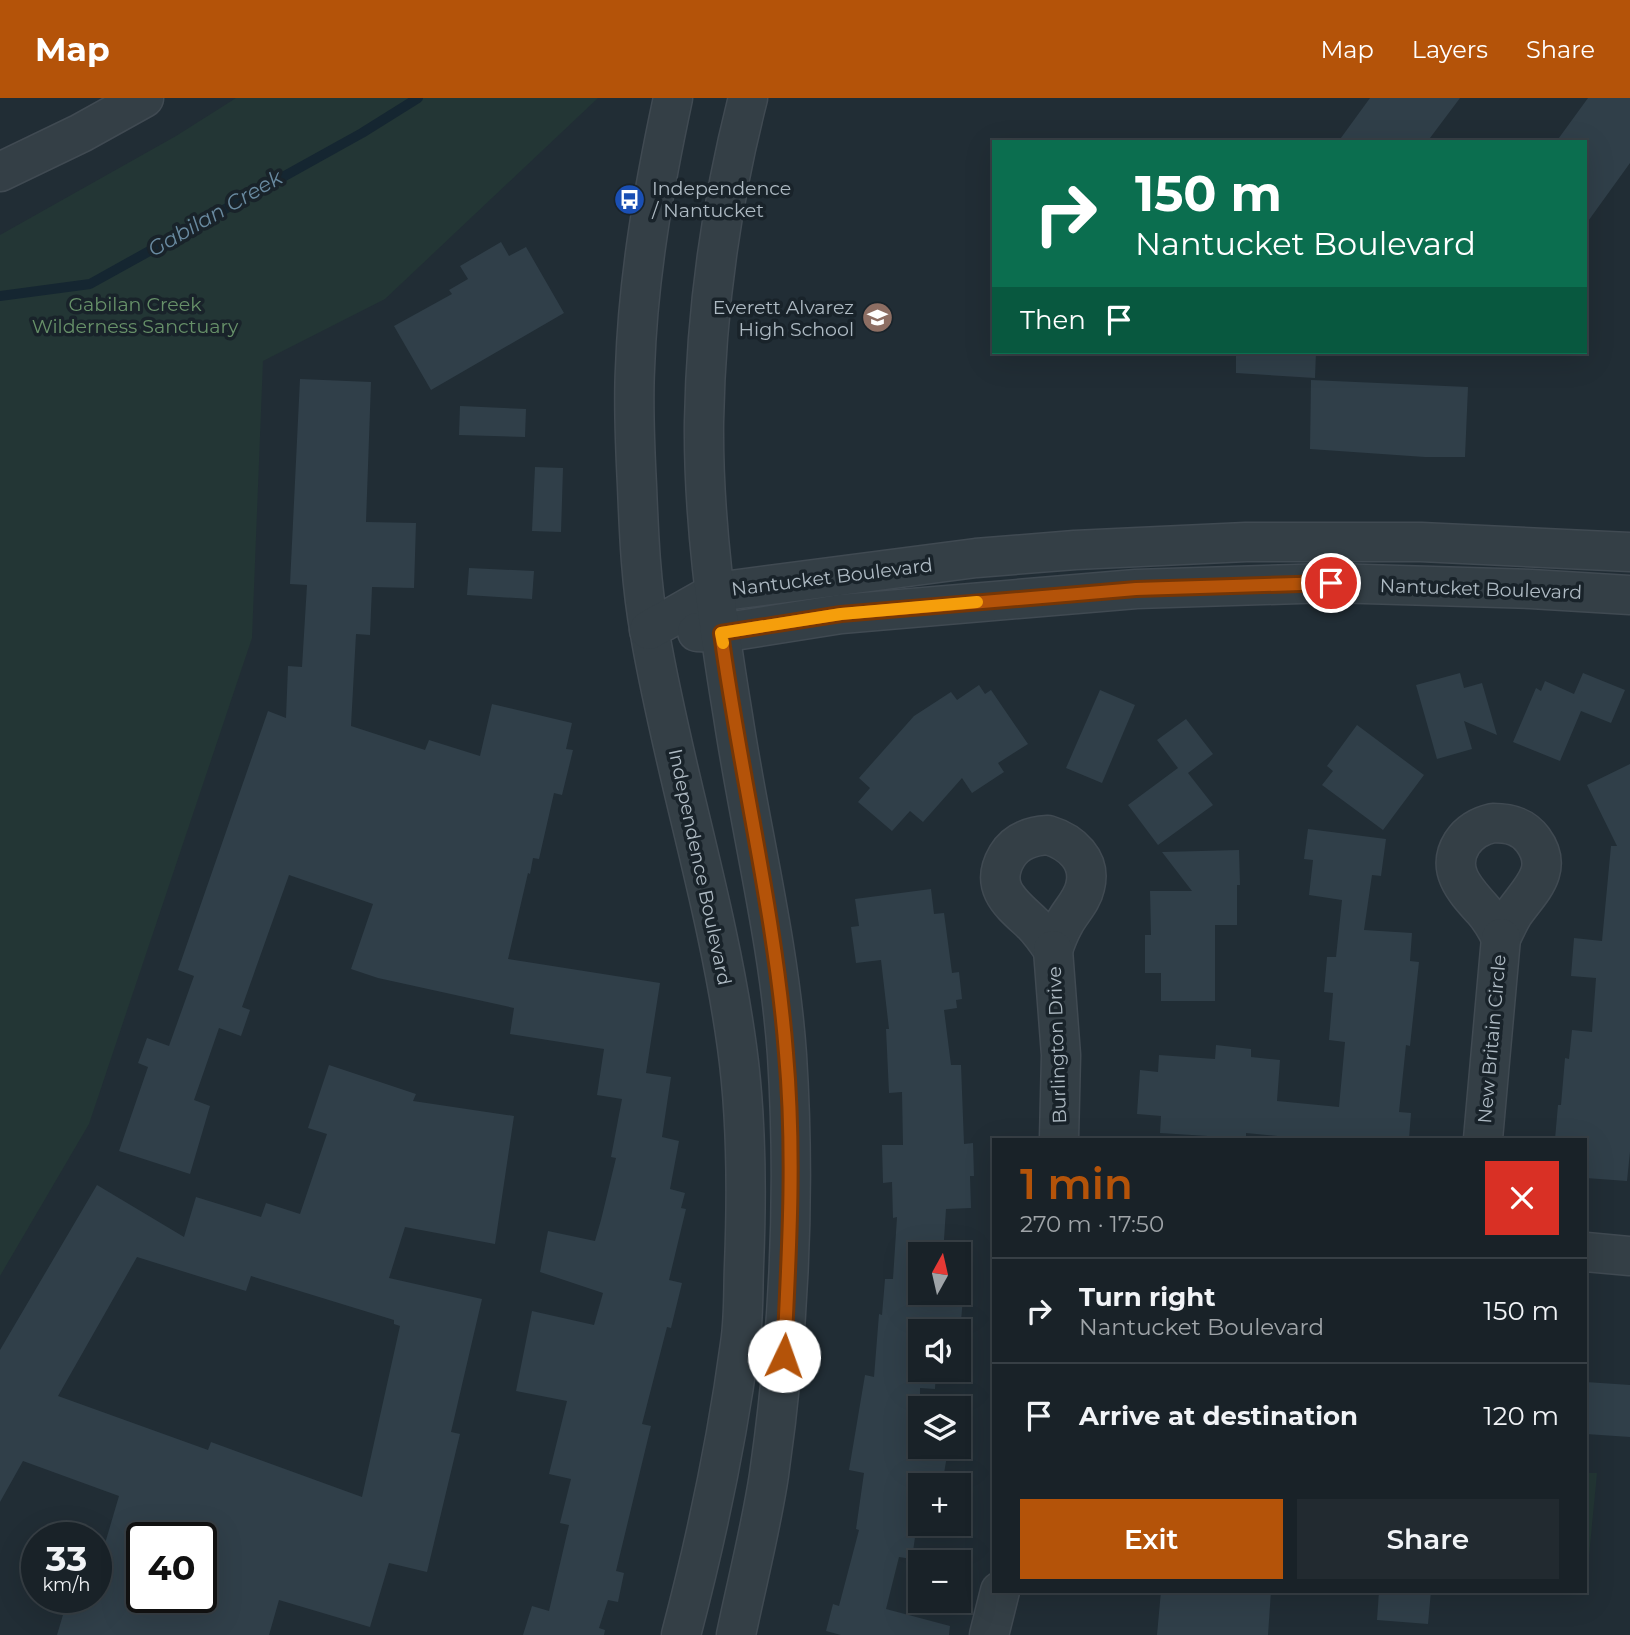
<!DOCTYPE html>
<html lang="en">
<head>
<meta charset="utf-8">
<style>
	body { margin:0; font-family:Montserrat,sans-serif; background:#222a30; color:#f1f3f6; height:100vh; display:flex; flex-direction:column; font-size:26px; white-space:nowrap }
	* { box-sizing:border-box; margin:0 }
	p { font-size:23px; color:#9fa4a8 }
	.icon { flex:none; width:38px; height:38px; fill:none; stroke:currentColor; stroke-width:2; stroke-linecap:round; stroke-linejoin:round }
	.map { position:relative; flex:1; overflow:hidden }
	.sheet { position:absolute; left:992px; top:1040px; width:595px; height:455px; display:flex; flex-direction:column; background:#192228; border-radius:0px; box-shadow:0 7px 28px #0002,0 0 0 2px #373f45 }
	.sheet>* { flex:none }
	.guide { position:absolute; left:992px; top:42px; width:595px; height:214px; border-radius:0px; box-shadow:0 7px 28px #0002,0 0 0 2px #373f45; background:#0b6e4f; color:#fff; overflow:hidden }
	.needle { width:46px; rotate:8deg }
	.controls { position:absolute; left:908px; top:1144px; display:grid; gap:14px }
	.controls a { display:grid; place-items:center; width:63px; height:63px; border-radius:0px; background:#192228; box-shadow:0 7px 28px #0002,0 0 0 2px #373f45; font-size:35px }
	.speed { position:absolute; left:21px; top:1424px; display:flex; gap:14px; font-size:35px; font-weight:700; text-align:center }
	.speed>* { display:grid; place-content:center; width:91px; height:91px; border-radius:50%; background:#192228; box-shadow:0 7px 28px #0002,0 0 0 2px #373f45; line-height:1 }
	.speed small { font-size:18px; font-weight:400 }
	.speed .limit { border:4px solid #111; border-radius:10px; background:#fff; color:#111 }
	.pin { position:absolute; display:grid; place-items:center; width:60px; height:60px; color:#fff; margin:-30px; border:4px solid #fff; border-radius:50%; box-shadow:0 2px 7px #0007 }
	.me { position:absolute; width:77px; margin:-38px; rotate:3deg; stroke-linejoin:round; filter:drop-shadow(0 0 5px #0008) }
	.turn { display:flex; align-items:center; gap:24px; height:147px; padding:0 28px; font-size:32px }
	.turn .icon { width:91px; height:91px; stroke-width:2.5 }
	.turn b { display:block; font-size:49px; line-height:60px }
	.then { display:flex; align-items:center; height:66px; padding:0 28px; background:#0003; gap:14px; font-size:26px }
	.round { display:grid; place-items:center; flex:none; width:74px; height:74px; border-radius:0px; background:#222a30 }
	.summary { display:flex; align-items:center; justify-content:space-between; height:119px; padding:0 28px }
	h1 { font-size:42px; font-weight:600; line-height:52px; color:#b45309 }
	.cta { display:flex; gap:14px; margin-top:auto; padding:14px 28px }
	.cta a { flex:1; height:80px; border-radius:0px; background:#b45309; color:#fff; font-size:28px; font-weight:600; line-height:80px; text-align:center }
	.cta a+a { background:#222a30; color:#f1f3f6 }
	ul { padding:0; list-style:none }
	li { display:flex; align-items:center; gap:21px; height:105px; padding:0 28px; border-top:2px solid #373f45 }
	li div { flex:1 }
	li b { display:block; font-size:26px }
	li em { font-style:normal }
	header { display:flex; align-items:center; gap:42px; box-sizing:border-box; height:98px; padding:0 35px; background:#b45309; color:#fff }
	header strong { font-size:33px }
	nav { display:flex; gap:38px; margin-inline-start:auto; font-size:24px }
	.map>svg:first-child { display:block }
	.green { fill:#233635 }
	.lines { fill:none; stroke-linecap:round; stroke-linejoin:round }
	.stream { stroke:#152631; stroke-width:10 }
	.building { fill:#303f49; fill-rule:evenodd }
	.minor-casing { stroke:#404a52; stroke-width:41 }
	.tertiary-casing { stroke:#404a52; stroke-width:41 }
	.minor { stroke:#343f46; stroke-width:38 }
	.tertiary { stroke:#343f46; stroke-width:38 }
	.route-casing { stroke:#753606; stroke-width:18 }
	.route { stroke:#b45309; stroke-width:12 }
	.slow { stroke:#f59e0b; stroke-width:12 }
	.labels { text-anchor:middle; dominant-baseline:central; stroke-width:7; stroke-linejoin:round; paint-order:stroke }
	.poi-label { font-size:19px; fill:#aebac3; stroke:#19232a; text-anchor:start }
	.park-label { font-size:19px; fill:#679169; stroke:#19232a }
	.street-label { font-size:19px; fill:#aebac3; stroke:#19232a }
	.water-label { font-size:21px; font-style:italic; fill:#698aa0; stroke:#19232a }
</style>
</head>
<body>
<header>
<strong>Map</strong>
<nav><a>Map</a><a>Layers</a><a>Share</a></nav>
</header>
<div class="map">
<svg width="1630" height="1537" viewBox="0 0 1630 1537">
	<rect width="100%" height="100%" fill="#212d35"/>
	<g class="green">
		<path d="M 236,0 L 598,0 L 385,201 L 263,263 L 252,540 L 89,1026 L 0,1178 L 0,137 L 176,38 Z"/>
		<path d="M 1586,1375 L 1597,1375 L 1586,1490 Z"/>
	</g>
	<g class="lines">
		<path class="stream" d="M 0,198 L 90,186 L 362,35 L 418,0"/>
	</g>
	<g class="building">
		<path d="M 1370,0 L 1460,0 L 1427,44 L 1338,44 Z"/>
		<path d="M 1588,0 L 1630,0 L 1630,65 L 1586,126 L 1586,44 L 1556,44 Z"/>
		<path d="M 501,144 L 509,158 L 526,149 L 564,215 L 431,292 L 394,228 L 452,196 L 449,192 L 468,181 L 460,168 Z"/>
		<path d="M 1236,254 L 1316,254 L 1315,280 L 1236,275 Z"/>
		<path d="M 300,281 L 371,284 L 366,424 L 416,425 L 414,490 L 372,489 L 370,537 L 356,536 L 351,628 L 425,652 L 429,642 L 480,658 L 492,606 L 572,625 L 566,651 L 573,652 L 562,697 L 554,695 L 539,761 L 533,760 L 530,776 L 528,775 L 508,861 L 660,885 L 646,975 L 671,979 L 662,1039 L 679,1043 L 670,1091 L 685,1095 L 681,1110 L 686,1111 L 669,1182 L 682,1185 L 671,1230 L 667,1229 L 642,1326 L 651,1328 L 616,1473 L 624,1475 L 618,1504 L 608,1502 L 599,1530 L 605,1532 L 604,1537 L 523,1537 L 532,1508 L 549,1513 L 569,1427 L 560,1425 L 571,1381 L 549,1376 L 567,1303 L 516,1293 L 532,1213 L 594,1227 L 603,1195 L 540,1174 L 548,1133 L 595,1143 L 601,1122 L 616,1060 L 611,1059 L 622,1001 L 597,997 L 604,951 L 510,936 L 514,910 L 378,880 L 351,871 L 373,806 L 289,777 L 242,909 L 250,912 L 241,938 L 219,930 L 194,1002 L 210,1008 L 190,1076 L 119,1053 L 148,969 L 138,965 L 147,940 L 169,948 L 194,878 L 178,872 L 268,613 L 286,620 L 288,568 L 302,569 L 307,487 L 290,486 Z"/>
		<path d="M 1311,282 L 1468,289 L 1465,359 L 1425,359 L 1310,351 Z"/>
		<path d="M 460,308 L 526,311 L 525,339 L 459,337 Z"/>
		<path d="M 535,369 L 563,370 L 561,434 L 532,433 Z"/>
		<path d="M 469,470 L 534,473 L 532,501 L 467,497 Z"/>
		<path d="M 1460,575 L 1464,590 L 1482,585 L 1497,637 L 1464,623 L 1472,651 L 1437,661 L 1416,587 Z"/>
		<path d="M 1583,575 L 1625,592 L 1611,625 L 1581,613 L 1560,663 L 1513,644 L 1536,590 L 1541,593 L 1545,583 L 1574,596 Z"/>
		<path d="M 979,587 L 985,596 L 991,592 L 1028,646 L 998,665 L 1004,674 L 972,695 L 962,680 L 923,724 L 910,713 L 892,733 L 858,704 L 870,690 L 859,680 L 914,618 L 951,594 L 957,602 Z"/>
		<path d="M 1100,592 L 1135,607 L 1102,685 L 1066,670 Z"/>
		<path d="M 1186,621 L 1213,656 L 1188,675 L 1213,707 L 1158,747 L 1128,707 L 1178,670 L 1157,642 Z"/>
		<path d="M 1357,627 L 1424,677 L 1383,732 L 1322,687 L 1333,673 L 1327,668 Z"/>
		<path d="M 1630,666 L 1630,1054 L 1627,1083 L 1586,1080 L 1586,1041 L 1555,1041 L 1558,1007 L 1561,1007 L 1565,960 L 1569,961 L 1572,932 L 1592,934 L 1596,880 L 1571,878 L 1574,840 L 1602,843 L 1611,748 L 1617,748 L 1587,687 Z"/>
		<path d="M 1308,731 L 1386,741 L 1381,778 L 1372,777 L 1364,832 L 1412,835 L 1410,863 L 1419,864 L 1410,948 L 1406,947 L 1399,1014 L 1411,1015 L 1409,1041 L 1307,1041 L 1246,1035 L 1246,1041 L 1208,1041 L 1208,1038 L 1160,1035 L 1161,1018 L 1137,1016 L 1140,972 L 1158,974 L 1159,957 L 1215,961 L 1216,947 L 1251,951 L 1251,959 L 1280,962 L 1277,1003 L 1339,1009 L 1345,944 L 1329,942 L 1333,895 L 1324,894 L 1327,859 L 1336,859 L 1342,802 L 1309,797 L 1313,762 L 1304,761 Z"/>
		<path d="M 1239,752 L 1240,787 L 1237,787 L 1237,827 L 1215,827 L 1215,903 L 1161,903 L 1161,875 L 1145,875 L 1145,837 L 1151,837 L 1150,793 L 1192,793 L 1162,754 Z"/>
		<path d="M 931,791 L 934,816 L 944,815 L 952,875 L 959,874 L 962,901 L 956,902 L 957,910 L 944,912 L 951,967 L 961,967 L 964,1046 L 973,1045 L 974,1078 L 970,1078 L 971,1110 L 946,1111 L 943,1157 L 920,1157 L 920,1195 L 959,1195 L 959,1177 L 965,1177 L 961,1223 L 966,1223 L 962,1263 L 959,1262 L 959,1234 L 920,1234 L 920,1272 L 936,1272 L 935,1291 L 920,1290 L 920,1349 L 948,1351 L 942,1388 L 920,1388 L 920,1426 L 934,1426 L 933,1434 L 916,1432 L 912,1461 L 899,1459 L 886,1511 L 950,1528 L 949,1537 L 841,1537 L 826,1533 L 833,1506 L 839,1508 L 859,1432 L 856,1431 L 864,1375 L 849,1372 L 865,1277 L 874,1279 L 879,1216 L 882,1217 L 885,1181 L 893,1181 L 897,1119 L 893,1120 L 892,1084 L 883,1085 L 882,1047 L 903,1047 L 902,994 L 889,995 L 886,931 L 889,931 L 881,862 L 856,865 L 851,829 L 859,828 L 855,801 Z"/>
		<path d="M 329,967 L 416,996 L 413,1003 L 514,1018 L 495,1146 L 405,1129 L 389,1180 L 482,1201 L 451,1334 L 460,1336 L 427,1474 L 389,1465 L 370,1529 L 279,1502 L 269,1537 L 57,1537 L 68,1500 L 96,1500 L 96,1476 L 119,1398 L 23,1363 L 0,1404 L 0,1252 L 97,1087 L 184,1139 L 196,1099 L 261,1119 L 266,1105 L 300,1116 L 327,1036 L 308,1030 ZM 137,1159 L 246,1193 L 251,1178 L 394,1222 L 394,1226 L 400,1228 L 362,1399 L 211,1344 L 208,1352 L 58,1298 ZM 142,1440 L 215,1440 L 201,1486 L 201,1500 L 197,1500 L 193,1513 L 142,1500 Z"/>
		<path d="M 1586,1284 L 1630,1287 L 1630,1339 L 1586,1336 Z"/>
		<path d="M 1161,1493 L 1271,1493 L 1268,1537 L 1157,1537 Z"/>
		<path d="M 1379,1493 L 1431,1493 L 1428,1526 L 1377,1522 Z"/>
	</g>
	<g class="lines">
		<defs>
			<g id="minor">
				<path d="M 0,74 L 81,35 L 144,0"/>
				<path d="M 1493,725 C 1509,725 1523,728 1533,742 C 1555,772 1530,792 1514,815 C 1509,823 1505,832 1501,840 C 1496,830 1491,821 1483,812 C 1466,793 1445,772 1462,745 C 1470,733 1480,728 1493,725 Z"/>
				<path d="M 1048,737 C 1071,744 1092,762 1085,789 C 1082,803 1070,814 1064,826 C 1059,835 1056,843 1053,852 C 1047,843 1041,834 1033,826 C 1013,807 988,790 1007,758 C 1016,743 1031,738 1048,737 Z"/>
				<path d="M 1053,852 L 1061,957 L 1059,1041"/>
				<path d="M 1483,1041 L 1501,840"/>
				<path d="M 1586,1154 L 1630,1158"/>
				<path d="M 989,1537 L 1000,1493"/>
			</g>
			<g id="tertiary">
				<path d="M 673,0 C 654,89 638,179 635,271 C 633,310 635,349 637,388 C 639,438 641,487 650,536 C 674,675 718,809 737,949 C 747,1021 747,1095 744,1168 C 743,1193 744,1220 740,1246 C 727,1343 706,1442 681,1537"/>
				<path d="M 649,532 L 716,494 L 976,460 L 1075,452 L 1246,444 L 1421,444 L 1630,454"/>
				<path d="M 697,534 L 721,535 L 841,516 L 1136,491 L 1331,485 L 1531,491 L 1630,497"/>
				<path d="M 736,1537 C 747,1484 761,1430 769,1377 C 789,1237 796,1098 787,957 C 779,843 750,731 733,618 C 717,521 703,422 704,324 C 706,215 721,105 748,0"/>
			</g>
		</defs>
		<use href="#minor" class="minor-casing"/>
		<use href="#tertiary" class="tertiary-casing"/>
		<use href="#minor" class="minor"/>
		<use href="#tertiary" class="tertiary"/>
	</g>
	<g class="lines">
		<defs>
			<path id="route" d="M 784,1258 C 789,1157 795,1056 786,955 C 775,814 740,675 721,535 L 841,516 L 1136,491 L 1331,485"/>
		</defs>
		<use href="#route" class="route-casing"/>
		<use href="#route" class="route"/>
		<path class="slow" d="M 723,545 L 721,535 L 841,516 L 977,504"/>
	</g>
	<defs>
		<symbol id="bus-disc" viewBox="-11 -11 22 22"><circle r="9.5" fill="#1a4fb4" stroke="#19232a"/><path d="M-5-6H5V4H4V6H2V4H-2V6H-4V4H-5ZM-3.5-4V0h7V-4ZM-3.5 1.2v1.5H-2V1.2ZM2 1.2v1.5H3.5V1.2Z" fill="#fff"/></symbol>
		<symbol id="school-disc" viewBox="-11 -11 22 22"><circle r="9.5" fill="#8d6e63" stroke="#19232a"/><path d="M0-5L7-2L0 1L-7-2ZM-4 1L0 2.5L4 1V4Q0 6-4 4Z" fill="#fff"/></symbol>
	</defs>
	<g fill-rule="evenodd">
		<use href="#bus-disc" x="612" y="84" width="35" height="35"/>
		<use href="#school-disc" x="860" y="202" width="35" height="35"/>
	</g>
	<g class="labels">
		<g class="poi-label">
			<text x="652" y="90">Independence<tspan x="652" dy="22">/ Nantucket</tspan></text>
			<text x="854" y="209" text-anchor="end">Everett Alvarez<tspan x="854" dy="22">High School</tspan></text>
		</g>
		<g class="park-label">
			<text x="135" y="206">Gabilan Creek<tspan x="135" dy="22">Wilderness Sanctuary</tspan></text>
		</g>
		<g class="street-label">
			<text transform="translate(832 479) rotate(-7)">Nantucket Boulevard</text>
			<text transform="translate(1481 491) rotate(2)">Nantucket Boulevard</text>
			<text transform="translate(700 769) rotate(78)">Independence Boulevard</text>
			<text transform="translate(1492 941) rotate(-85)">New Britain Circle</text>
			<text transform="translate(1057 947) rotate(-92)">Burlington Drive</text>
		</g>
		<g class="water-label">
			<text transform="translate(215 115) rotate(-30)">Gabilan Creek</text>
		</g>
	</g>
</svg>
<div class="controls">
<a><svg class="needle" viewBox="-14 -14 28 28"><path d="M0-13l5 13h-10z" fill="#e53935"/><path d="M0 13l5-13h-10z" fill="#9fa4a8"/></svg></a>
<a><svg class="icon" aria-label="sound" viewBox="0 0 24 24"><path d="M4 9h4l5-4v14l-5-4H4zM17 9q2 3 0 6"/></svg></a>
<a><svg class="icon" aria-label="layers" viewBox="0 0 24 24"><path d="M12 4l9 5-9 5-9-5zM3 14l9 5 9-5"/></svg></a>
<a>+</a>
<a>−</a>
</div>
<div class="speed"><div>33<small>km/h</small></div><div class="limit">40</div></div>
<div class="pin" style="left:1331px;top:485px;background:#d93025"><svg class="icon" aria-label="arrive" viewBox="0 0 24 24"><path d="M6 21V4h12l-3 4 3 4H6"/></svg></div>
<svg class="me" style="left:784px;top:1258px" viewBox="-20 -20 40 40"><circle r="19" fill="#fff"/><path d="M0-13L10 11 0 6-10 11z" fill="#b45309"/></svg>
<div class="guide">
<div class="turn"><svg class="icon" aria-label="right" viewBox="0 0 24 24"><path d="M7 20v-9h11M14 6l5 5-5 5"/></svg><div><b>150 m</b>Nantucket Boulevard</div></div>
<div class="then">Then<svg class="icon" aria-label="arrive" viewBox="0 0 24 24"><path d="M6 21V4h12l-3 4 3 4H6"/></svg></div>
</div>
<section class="sheet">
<div class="summary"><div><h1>1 min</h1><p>270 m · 17:50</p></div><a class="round" style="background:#d93025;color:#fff"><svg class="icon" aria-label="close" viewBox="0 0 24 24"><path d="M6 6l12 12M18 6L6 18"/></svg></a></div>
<ul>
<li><svg class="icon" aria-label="right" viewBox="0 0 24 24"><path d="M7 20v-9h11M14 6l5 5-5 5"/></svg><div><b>Turn right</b><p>Nantucket Boulevard</p></div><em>150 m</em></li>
<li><svg class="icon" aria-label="arrive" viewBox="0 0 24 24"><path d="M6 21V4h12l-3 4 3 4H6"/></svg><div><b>Arrive at destination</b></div><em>120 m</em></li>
</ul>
<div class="cta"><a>Exit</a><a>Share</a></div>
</section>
</div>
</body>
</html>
